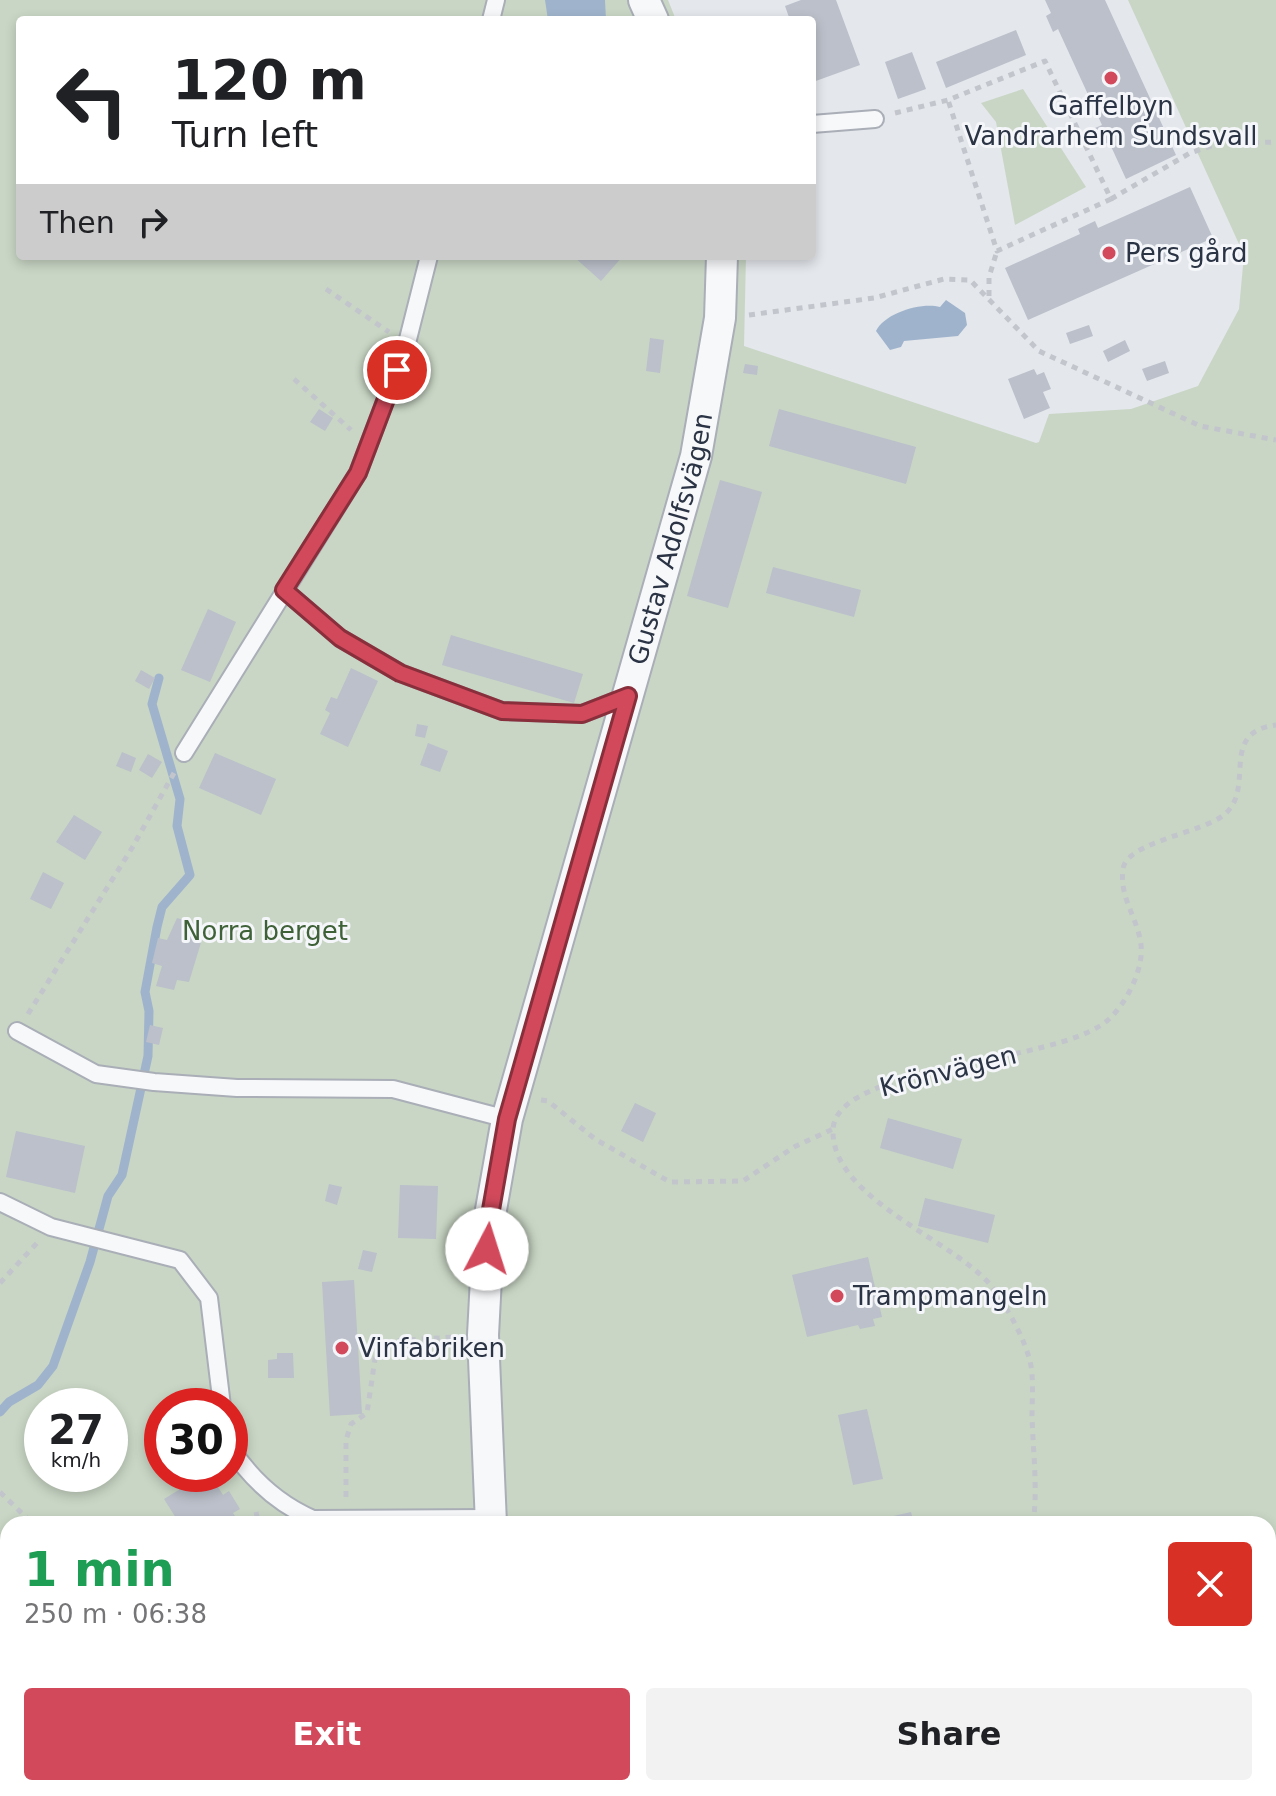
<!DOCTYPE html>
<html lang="en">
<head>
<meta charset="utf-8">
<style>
	body { margin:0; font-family:"DejaVu Sans",sans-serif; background:#f2f2f2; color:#202124; height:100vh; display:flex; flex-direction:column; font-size:30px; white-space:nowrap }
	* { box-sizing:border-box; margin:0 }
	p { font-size:26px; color:#757577 }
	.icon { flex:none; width:44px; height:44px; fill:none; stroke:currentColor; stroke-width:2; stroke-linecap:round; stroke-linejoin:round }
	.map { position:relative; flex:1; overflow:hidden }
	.drawer { position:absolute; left:0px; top:1516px; width:1276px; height:280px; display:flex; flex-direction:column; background:#fff; border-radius:24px 24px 0 0; box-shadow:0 4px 12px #0003 }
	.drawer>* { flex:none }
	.hud { position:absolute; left:16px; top:16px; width:800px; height:244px; border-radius:8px; box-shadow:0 4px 12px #0003; background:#fff; color:#202124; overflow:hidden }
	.speed { position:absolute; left:24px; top:1388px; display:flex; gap:16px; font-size:40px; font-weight:700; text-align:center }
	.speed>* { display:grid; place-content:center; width:104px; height:104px; border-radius:50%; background:#fff; box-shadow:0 4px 12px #0003; line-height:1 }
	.speed small { font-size:20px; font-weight:400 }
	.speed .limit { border:12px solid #d22; background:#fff; color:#111 }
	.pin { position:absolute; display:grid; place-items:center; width:68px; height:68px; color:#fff; margin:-34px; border:4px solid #fff; border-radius:50%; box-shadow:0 2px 8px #0007 }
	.me { position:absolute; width:88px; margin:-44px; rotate:5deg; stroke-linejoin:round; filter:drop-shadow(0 0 6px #0008) }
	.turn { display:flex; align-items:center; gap:28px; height:168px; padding:0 24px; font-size:36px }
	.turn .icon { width:104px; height:104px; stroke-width:2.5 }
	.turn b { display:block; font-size:56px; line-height:68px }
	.then { display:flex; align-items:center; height:76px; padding:0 24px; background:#0003; gap:16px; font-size:30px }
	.round { display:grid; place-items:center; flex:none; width:84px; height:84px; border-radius:8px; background:#f2f2f2 }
	.head { display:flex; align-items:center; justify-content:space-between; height:136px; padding:0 24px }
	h1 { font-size:48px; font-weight:700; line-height:60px; color:#1e9e55 }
	.primary-button { display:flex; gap:16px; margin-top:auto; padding:16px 24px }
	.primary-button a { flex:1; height:92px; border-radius:8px; background:#d1495b; color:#fff; font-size:32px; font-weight:700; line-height:92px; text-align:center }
	.primary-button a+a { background:#f2f2f2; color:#202124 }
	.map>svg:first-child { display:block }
	.green { fill:#c9d6c5; fill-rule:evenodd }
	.water { fill:#9fb4cc }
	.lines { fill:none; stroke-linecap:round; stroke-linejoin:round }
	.stream { stroke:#9fb4cc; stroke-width:9 }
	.building { fill:#bbc0ca }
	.lane-casing { stroke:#a9aeb7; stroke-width:20 }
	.street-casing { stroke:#a9aeb7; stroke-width:34 }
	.path { stroke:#c2c5cb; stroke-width:5; stroke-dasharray:6 6; stroke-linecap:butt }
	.lane { stroke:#f7f8fa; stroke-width:16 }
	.street { stroke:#f7f8fa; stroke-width:30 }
	.route-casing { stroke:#882f3b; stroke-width:20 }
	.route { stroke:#d1495b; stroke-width:14 }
	.poi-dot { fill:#d1495b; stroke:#f4f6f9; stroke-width:3 }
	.labels { text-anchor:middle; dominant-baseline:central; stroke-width:6; stroke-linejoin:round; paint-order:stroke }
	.poi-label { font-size:26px; fill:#2b3445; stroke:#f4f6f9; text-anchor:start }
	.street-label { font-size:26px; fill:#2b3445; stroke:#f4f6f9 }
	.park-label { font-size:26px; fill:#3f6138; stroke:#f4f6f9 }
</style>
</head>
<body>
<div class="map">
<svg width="1276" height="1796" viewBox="0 0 1276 1796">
	<rect width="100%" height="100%" fill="#e4e7ec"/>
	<g class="green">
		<path d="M 0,0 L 668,0 L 676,20 L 20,20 L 20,256 L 746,256 L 744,346 L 1036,443 L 1039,442 L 1049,414 L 1131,409 L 1198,386 L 1239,309 L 1244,255 L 1128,0 L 1276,0 L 1276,1796 L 0,1796 ZM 42,1406 L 110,1406 L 110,1474 L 42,1474 ZM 162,1406 L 230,1406 L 230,1474 L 162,1474 ZM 8,1524 L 1268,1524 L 1268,1788 L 8,1788 Z"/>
		<path d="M 1023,89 L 1086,187 L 1015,225 L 996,122 L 981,103 Z"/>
	</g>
	<g class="water">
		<path d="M 545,0 L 605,0 L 606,20 L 548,20 Z"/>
		<path d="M 946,300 L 965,313 L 967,325 L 958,336 L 904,341 L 901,347 L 890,350 L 876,331 C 885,313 921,302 940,307 Z"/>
	</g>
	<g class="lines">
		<path class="stream" d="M 0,1412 L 9,1402 L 38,1385 L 53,1366 L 90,1262 L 108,1196 L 122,1175 L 148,1056 L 149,1011 L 145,992 L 157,927 L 162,907 L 190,875 L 177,826 L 180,799 L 152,704 L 159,678"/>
	</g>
	<g class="building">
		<path d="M 801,0 L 836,0 L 860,65 L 813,82 L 812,20 L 790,20 L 785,6 Z"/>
		<path d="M 1045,0 L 1105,0 L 1176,155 L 1126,179 L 1109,142 L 1103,145 L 1095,128 L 1102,125 L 1058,29 L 1053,32 L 1046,16 L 1051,13 Z"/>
		<path d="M 1016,30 L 1026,55 L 946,88 L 936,62 Z"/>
		<path d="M 912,52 L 926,89 L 898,99 L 885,62 Z"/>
		<path d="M 1190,187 L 1213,238 L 1028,320 L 1005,268 L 1080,234 L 1078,229 L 1095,221 L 1098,228 Z"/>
		<path d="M 573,256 L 623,256 L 601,281 Z"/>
		<path d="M 1089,325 L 1093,336 L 1070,344 L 1066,333 Z"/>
		<path d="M 650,338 L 664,340 L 660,373 L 646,371 Z"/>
		<path d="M 1125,340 L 1130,351 L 1108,362 L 1103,351 Z"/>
		<path d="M 1165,361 L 1169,373 L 1147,381 L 1142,369 Z"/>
		<path d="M 745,364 L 758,366 L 757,375 L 743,373 Z"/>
		<path d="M 1034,369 L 1037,375 L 1044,372 L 1051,389 L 1043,392 L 1050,408 L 1024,419 L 1008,379 Z"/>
		<path d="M 319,409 L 333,418 L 325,431 L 310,422 Z"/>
		<path d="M 779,409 L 916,447 L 906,484 L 769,446 Z"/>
		<path d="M 720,480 L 762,492 L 728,608 L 687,596 Z"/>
		<path d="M 773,567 L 861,590 L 854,617 L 766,593 Z"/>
		<path d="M 208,609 L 236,622 L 210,682 L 181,670 Z"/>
		<path d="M 451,635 L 583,674 L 574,703 L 442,665 Z"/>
		<path d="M 351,668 L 378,681 L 348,747 L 320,734 L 330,713 L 325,710 L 331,697 L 337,699 Z"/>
		<path d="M 141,670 L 155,678 L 149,689 L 135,681 Z"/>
		<path d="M 417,724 L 428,726 L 425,738 L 415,736 Z"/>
		<path d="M 428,743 L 448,751 L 440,772 L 420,765 Z"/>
		<path d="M 122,752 L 136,758 L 131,772 L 116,766 Z"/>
		<path d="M 215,753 L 276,779 L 261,815 L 199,788 Z"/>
		<path d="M 148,754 L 162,762 L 152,778 L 139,770 Z"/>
		<path d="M 74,815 L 102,832 L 85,860 L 56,842 Z"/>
		<path d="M 43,872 L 64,883 L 51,909 L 30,899 Z"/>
		<path d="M 177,918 L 196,923 L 191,933 L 203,936 L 189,982 L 177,980 L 174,990 L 156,986 L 162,966 L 152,963 L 158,938 L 167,940 Z"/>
		<path d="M 150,1025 L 163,1028 L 159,1045 L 146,1042 Z"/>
		<path d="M 635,1103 L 656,1113 L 643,1142 L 621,1131 Z"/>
		<path d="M 888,1118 L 962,1139 L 953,1169 L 880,1148 Z"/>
		<path d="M 16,1131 L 85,1146 L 75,1193 L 6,1177 Z"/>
		<path d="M 329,1184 L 342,1187 L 337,1205 L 325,1201 Z"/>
		<path d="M 400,1185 L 438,1186 L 436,1239 L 398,1238 Z"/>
		<path d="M 925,1198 L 995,1215 L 988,1243 L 918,1226 Z"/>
		<path d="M 363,1250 L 377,1253 L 372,1272 L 358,1269 Z"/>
		<path d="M 868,1257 L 882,1317 L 873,1319 L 875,1326 L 860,1329 L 858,1325 L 807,1337 L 792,1275 Z"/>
		<path d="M 354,1280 L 362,1414 L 330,1416 L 322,1282 Z"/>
		<path d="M 277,1353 L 293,1353 L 294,1378 L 268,1378 L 268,1360 L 277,1359 Z"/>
		<path d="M 867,1409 L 883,1479 L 853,1485 L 838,1415 Z"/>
		<path d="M 205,1474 L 210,1474 L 223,1495 L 229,1491 L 240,1509 L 233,1513 L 240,1524 L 173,1524 L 171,1521 L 176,1518 L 164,1499 Z"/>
		<path d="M 911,1512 L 914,1524 L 877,1524 L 876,1520 Z"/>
		<path d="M 219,1788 L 251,1788 L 250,1796 L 218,1796 Z"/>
		<path d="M 779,1788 L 791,1788 L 795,1796 L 763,1796 Z"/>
	</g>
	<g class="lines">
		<defs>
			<g id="lane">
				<path d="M 491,20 L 496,0"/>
				<path d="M 812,124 L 875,119"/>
				<path d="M 284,590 L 340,638 L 400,673 L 502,711 L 582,714 L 628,696"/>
				<path d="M 184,753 L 358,473 L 407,343 L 429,256"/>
				<path d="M 17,1031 L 96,1074 L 154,1082 L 237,1088 L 393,1089 L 507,1119"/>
				<path d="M 0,1202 L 51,1227 L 180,1260 L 209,1298 L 222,1406"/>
				<path d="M 230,1447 C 251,1479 278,1504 313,1519 L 490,1518"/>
			</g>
			<g id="street">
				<path d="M 644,0 L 653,20"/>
				<path id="s1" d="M 491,1524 L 483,1335 L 489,1221 L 507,1119 L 696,456 L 720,318 L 722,256"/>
				<path d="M 562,1788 L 563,1796"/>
			</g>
		</defs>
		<use href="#lane" class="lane-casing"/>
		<use href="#street" class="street-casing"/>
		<g class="path">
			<path d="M 895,113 L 948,100 L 1045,61 L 1111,199 L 997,251 L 948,100"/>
			<path d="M 1111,199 L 1190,153 L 1217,144 L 1276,142"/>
			<path d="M 326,289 L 389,332"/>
			<path d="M 989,296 L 989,277 L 997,251"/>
			<path d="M 749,315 L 874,298 L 944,279 L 970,280 L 1039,351 L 1200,426 L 1276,440"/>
			<path d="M 294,379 L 351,430"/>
			<path d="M 28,1014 L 132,848 L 174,773"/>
			<path d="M 541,1100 L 548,1101 L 595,1139 L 670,1182 L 743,1181 L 794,1147 L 833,1129"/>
			<path d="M 0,1283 L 37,1243"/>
			<path d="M 0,1492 L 33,1524"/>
			<path d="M 346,1497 L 346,1440 L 351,1424 L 367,1413 L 376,1352 L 392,1341 L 454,1337"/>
			<path d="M 256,1512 L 259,1524"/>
			<path d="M 1033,1524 C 1038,1488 1033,1452 1032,1416 C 1032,1399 1034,1378 1030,1361 C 1024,1338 1009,1311 995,1291 C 963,1243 831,1201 833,1130 C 835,1064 1057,1065 1108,1020 C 1126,1004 1144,969 1141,945 C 1138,918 1119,898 1123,869 C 1126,842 1203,833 1225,814 C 1256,787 1218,732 1276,725"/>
			<path d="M 279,1788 L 279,1796"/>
			<path d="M 331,1788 L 342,1796"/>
			<path d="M 894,1796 L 899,1788"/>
		</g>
		<use href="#lane" class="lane"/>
		<use href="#street" class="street"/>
	</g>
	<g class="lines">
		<defs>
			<path id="route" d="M 397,370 L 358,473 L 284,590 L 340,638 L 400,673 L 502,711 L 582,714 L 628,696 L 507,1119 L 489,1221 L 487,1249"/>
		</defs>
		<use href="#route" class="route-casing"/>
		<use href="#route" class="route"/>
	</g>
	<g class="poi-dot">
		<circle cx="1111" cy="78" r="8"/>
		<circle cx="1109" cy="253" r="8"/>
		<circle cx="837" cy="1296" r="8"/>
		<circle cx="342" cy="1348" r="8"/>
	</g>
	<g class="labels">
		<g class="poi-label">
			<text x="1111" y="106" text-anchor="middle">Gaffelbyn<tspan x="1111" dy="30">Vandrarhem Sundsvall</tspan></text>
			<text x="1125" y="253">Pers gård</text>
			<text x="853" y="1296">Trampmangeln</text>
			<text x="358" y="1348">Vinfabriken</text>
		</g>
		<g class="street-label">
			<text stroke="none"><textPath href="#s1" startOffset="1010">Gustav Adolfsvägen</textPath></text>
			<text transform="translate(948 1071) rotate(-14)">Krönvägen</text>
		</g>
		<g class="park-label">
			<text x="265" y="931">Norra berget</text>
		</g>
	</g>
</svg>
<div class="speed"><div>27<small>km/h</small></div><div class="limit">30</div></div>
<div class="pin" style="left:397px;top:370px;background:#d93025"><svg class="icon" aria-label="arrive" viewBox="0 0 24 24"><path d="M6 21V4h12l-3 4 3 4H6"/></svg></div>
<svg class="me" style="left:487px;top:1249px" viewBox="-20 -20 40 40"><circle r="19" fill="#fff"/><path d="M0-13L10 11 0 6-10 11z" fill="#d1495b"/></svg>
<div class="hud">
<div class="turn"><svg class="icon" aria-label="left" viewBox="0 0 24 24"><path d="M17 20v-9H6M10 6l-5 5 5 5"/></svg><div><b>120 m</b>Turn left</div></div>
<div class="then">Then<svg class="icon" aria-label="right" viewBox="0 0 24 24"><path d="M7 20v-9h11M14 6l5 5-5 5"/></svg></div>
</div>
<section class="drawer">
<div class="head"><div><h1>1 min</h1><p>250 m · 06:38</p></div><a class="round" style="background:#d93025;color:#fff"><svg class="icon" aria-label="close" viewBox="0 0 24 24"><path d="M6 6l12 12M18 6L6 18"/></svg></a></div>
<div class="primary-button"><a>Exit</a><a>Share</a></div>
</section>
</div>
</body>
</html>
